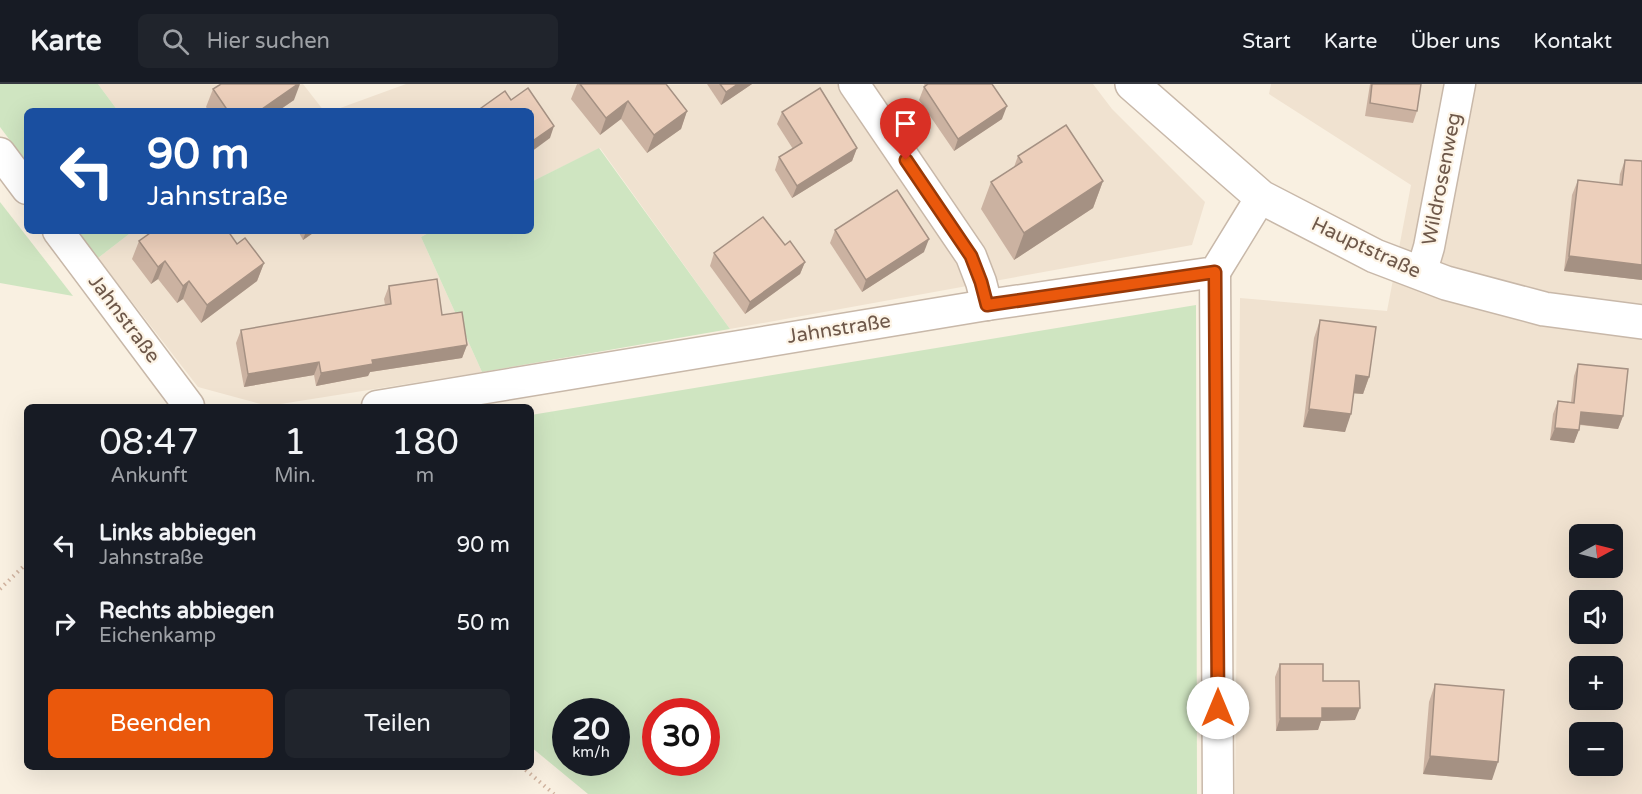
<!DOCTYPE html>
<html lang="de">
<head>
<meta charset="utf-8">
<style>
	body { margin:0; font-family:"Varela Round",sans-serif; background:#20242c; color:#f1f3f6; height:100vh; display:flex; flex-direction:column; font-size:22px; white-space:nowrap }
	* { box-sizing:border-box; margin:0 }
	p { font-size:20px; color:#9ea1a6 }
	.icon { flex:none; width:33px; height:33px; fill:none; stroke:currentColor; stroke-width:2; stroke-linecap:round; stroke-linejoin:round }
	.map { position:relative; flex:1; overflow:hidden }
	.details { position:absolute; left:24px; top:320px; width:510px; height:366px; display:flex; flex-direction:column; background:#171b24; border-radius:9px; box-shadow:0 6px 24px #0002 }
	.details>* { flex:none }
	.guide { position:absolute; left:24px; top:24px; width:510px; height:126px; border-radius:9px; box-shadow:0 6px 24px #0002; background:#1a4fa0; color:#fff; overflow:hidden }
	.needle { width:39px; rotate:83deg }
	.controls { position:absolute; left:1569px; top:440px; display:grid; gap:12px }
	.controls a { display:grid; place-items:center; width:54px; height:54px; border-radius:9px; background:#171b24; box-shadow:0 6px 24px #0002; font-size:30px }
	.speed { position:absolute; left:552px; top:614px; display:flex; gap:12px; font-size:30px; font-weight:700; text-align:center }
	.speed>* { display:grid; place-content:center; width:78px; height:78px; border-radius:50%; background:#171b24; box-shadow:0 6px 24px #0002; line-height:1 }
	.speed small { font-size:15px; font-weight:400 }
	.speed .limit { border:9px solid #d22; background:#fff; color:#111 }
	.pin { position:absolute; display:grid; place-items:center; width:51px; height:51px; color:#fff; margin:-62px -26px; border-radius:50% 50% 50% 0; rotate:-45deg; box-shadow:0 0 6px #0007 }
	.pin .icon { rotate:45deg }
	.me { position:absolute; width:66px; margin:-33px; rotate:0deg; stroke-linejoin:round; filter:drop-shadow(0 0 4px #0008) }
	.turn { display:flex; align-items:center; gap:21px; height:126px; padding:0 24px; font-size:27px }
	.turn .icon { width:78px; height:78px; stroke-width:2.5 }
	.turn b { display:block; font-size:42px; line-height:51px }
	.eta { display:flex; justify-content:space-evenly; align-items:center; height:102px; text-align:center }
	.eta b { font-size:36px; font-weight:600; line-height:42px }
	.cta { display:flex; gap:12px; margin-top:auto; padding:12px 24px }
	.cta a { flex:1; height:69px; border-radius:9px; background:#ea580c; color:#fff; font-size:24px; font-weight:600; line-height:69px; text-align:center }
	.cta a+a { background:#20242c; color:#f1f3f6 }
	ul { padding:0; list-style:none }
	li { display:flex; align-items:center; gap:18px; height:78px; padding:0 24px }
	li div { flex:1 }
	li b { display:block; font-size:22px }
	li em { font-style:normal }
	header { display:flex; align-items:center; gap:36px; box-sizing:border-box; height:84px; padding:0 30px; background:#171b24; border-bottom:2px solid #363941 }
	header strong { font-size:28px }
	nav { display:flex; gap:33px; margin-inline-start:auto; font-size:21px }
	.search { width:420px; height:54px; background:#20242c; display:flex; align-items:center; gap:15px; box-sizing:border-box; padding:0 21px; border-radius:9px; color:#9ea1a6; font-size:22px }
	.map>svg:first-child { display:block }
	.residential { fill:#f0e2d0; fill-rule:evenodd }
	.green { fill:#cfe5c1; fill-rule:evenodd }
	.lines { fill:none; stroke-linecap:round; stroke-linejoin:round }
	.minor-casing { stroke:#c8b8a9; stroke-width:33 }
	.tertiary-casing { stroke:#c8b8a9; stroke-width:36 }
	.path { stroke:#d0b39f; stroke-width:4; stroke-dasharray:1.5 4.5; stroke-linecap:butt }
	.minor { stroke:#fff; stroke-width:30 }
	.tertiary { stroke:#fff; stroke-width:33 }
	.wall { fill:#cbb2a1 }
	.shaded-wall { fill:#a59183 }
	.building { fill:#eccfbb; stroke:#a59183; stroke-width:1.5 }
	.route-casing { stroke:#983908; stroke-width:15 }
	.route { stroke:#ea580c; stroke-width:10 }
	.labels { text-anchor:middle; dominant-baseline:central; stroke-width:4.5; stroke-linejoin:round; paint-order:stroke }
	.street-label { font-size:20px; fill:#6e584a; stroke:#fdf4e6 }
</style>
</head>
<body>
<header>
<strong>Karte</strong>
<div class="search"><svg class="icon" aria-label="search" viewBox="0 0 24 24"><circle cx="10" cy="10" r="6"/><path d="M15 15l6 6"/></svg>Hier suchen</div>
<nav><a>Start</a><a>Karte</a><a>Über uns</a><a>Kontakt</a></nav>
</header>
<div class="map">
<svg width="1642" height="710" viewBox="0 0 1642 710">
	<rect width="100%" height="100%" fill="#f9f0e1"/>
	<g class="residential">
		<path d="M 98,0 L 303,0 L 324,27 L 118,27 Z"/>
		<path d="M 406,0 L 1093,0 L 1112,25 L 1205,118 L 1192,161 L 730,245 L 600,64 L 531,98 L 531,27 L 332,27 Z"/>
		<path d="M 1271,0 L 1642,0 L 1642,710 L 1235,710 L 1240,214 L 1387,227 L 1411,101 L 1269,10 ZM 1580,450 L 1612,450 L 1612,483 L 1580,483 ZM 1580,516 L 1612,516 L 1612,549 L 1580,549 ZM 1580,582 L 1612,582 L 1612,615 L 1580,615 ZM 1580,648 L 1612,648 L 1612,681 L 1580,681 Z"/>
		<path d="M 133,147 L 432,147 L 421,153 L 482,288 L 268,322 L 198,303 L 98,174 Z"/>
	</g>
	<g class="green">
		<path d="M 0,0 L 98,0 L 118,27 L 27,27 L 27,79 L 0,43 Z"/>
		<path d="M 599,64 L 730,245 L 482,288 L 421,153 L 432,147 L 531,147 L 531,98 Z"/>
		<path d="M 0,118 L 73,212 L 0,199 Z"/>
		<path d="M 78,147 L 133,147 L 98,174 Z"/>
		<path d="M 1196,221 L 1197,710 L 588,710 L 531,663 L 531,331 ZM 566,627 L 616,627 L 616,678 L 566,678 ZM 656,627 L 706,627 L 706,678 L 656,678 Z"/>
	</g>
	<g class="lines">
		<defs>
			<g id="minor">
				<path d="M 854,0 L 971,172 L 981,198 L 987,221"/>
				<path d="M 0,69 L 27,105"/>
				<path d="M 58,147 L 189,322"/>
				<path d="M 1215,188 L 1218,710"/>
				<path d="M 1421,190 L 1429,163 L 1460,0"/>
				<path d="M 377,322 L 987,221 L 1215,188 L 1261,113"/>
			</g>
			<path id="tertiary" d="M 1132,0 L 1261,113 L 1375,172 L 1446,199 L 1544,225 L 1642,238"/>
		</defs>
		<use href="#minor" class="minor-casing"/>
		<use href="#tertiary" class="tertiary-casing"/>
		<g class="path">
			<path d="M 0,505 L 27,479"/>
			<path d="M 521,682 L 554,710"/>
		</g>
		<use href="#minor" class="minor"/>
		<use href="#tertiary" class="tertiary"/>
	</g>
	<g class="wall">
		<path d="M 577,0 L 666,0 L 687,27 L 681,45 L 647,69 L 621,35 L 600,51 L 571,15 Z"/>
		<path d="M 707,0 L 752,0 L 721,21 Z"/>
		<path d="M 924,0 L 992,0 L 1002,35 L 954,67 L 919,16 L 924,3 L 925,2 Z"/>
		<path d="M 1370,0 L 1421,0 L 1417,27 L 1413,39 L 1365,32 Z"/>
		<path d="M 213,5 L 294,16 L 278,27 L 209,27 L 206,23 Z"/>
		<path d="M 782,28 L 857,64 L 852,77 L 792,114 L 775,86 L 779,73 L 793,65 L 777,40 Z"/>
		<path d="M 1018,72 L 1103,97 L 1093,124 L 1014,176 L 981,125 L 991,98 L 1014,83 Z"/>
		<path d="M 1625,76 L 1642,77 L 1642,196 L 1564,187 L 1572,111 L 1578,96 L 1619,101 L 1620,90 Z"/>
		<path d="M 835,146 L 924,168 L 862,208 L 830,159 Z"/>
		<path d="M 298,147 L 316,147 L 303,156 Z"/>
		<path d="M 139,157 L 237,160 L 264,179 L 257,197 L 201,239 L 183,215 L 177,219 L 158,195 L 151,200 L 132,175 Z"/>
		<path d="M 785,161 L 805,178 L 800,190 L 745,230 L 710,182 L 714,169 Z"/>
		<path d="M 389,202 L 442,231 L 467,261 L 462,274 L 370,288 L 368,292 L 316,302 L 314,291 L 244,303 L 236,259 L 241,246 L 385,221 L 384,215 Z"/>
		<path d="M 1320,236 L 1369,293 L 1363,310 L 1354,309 L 1345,348 L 1303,343 L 1314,254 Z"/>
		<path d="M 1578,280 L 1623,332 L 1618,345 L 1580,341 L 1574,359 L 1550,356 L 1553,330 L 1558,317 L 1571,318 L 1574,292 Z"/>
		<path d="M 1280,580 L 1323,597 L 1355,636 L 1321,637 L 1318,646 L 1276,647 L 1275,593 Z"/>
		<path d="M 1435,600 L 1492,696 L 1423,690 L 1429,618 Z"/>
	</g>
	<g class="shaded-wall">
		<path d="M 298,0 L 300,0 L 294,16 L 278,27 L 259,27 Z"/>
		<path d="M 738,0 L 752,0 L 721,21 L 726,8 Z"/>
		<path d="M 628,17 L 621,35 L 600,51 L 606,34 Z"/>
		<path d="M 1007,22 L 1002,35 L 954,67 L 958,55 Z"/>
		<path d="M 687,27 L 681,45 L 647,69 L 654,51 Z"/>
		<path d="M 554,42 L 550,54 L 531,68 L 531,58 Z"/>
		<path d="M 857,64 L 852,77 L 792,114 L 797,102 Z"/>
		<path d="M 1103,97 L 1093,124 L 1014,176 L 1024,149 Z"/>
		<path d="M 306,147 L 316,147 L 303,156 Z"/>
		<path d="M 929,155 L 924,168 L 862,208 L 866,196 Z"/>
		<path d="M 1569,172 L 1642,181 L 1642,196 L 1564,187 Z"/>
		<path d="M 165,177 L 158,195 L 151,200 L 158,183 Z"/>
		<path d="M 805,178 L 800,190 L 745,230 L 750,218 Z"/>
		<path d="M 264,179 L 257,197 L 201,239 L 207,221 Z"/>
		<path d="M 189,197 L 183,215 L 177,219 L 183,202 Z"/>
		<path d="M 467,261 L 462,274 L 370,288 L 368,292 L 316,302 L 321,289 L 372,276 Z"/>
		<path d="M 319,278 L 314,291 L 244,303 L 248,290 Z"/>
		<path d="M 1356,291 L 1369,293 L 1363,310 L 1349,309 Z"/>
		<path d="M 1309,325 L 1351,330 L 1345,348 L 1303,343 Z"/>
		<path d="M 1581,328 L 1623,332 L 1618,345 L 1576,340 Z"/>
		<path d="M 1555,344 L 1579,346 L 1574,359 L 1550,356 Z"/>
		<path d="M 1322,624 L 1360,624 L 1355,636 L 1321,637 L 1318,646 L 1276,647 L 1280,634 Z"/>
		<path d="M 1430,672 L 1498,678 L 1492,696 L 1423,690 Z"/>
	</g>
	<g class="building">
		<path d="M 221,0 L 298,0 L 259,27 L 228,27 L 213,5 Z"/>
		<path d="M 580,0 L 666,0 L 687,27 L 654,51 L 628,17 L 606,34 Z"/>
		<path d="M 720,0 L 738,0 L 726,8 Z"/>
		<path d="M 928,0 L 992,0 L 1007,22 L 958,55 L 924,3 Z"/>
		<path d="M 1372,0 L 1421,0 L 1417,27 L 1370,19 Z"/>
		<path d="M 528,4 L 554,42 L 531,58 L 531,27 L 477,27 L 505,7 L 511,16 Z"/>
		<path d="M 820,4 L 857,64 L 797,102 L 779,73 L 802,59 L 782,28 Z"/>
		<path d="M 1066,41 L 1103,97 L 1024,149 L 991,98 L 1022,78 L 1018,72 Z"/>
		<path d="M 1625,76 L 1642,77 L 1642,181 L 1569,172 L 1578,96 L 1622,101 Z"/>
		<path d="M 897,106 L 929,155 L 866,196 L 835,146 Z"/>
		<path d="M 763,133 L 785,161 L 790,157 L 805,178 L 750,218 L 714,169 Z"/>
		<path d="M 153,147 L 228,147 L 237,160 L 245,154 L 264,179 L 207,221 L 189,197 L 183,202 L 165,177 L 158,183 L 139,157 Z"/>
		<path d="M 437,195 L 442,231 L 462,228 L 467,261 L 372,276 L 373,280 L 321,289 L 319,278 L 248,290 L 241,246 L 391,220 L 389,202 Z"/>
		<path d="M 1320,236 L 1376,243 L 1369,293 L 1356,291 L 1351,330 L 1309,325 Z"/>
		<path d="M 1578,280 L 1628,285 L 1623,332 L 1581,328 L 1579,346 L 1555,344 L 1558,317 L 1574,319 Z"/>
		<path d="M 1280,580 L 1323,580 L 1323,597 L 1359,597 L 1360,624 L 1322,624 L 1322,634 L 1280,634 Z"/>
		<path d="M 1435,600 L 1504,606 L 1498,678 L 1430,672 Z"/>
	</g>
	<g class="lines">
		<defs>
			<path id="route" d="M 906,76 L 971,172 L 981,198 L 987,221 L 1215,188 L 1218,624"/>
		</defs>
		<use href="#route" class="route-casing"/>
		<use href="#route" class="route"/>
	</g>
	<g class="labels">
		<g class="street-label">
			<text transform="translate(1442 95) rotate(-79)">Wildrosenweg</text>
			<text transform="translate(1366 164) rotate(25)">Hauptstraße</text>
			<text transform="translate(124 235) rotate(53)">Jahnstraße</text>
			<text transform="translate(839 245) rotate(-9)">Jahnstraße</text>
		</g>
	</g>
</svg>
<div class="controls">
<a><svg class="needle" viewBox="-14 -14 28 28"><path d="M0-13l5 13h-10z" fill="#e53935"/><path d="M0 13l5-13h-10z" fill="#9ea1a6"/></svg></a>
<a><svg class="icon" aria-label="sound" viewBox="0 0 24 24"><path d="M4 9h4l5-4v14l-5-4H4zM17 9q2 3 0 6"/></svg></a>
<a>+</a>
<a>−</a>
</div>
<div class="speed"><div>20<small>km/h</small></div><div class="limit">30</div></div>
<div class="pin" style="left:906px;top:76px;background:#d93025"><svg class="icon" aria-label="arrive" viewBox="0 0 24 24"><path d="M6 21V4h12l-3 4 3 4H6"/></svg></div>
<svg class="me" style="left:1218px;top:624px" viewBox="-20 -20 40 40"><circle r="19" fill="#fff"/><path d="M0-13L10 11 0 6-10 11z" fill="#ea580c"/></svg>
<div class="guide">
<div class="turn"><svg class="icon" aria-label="left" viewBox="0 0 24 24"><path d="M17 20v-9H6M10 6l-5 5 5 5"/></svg><div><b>90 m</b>Jahnstraße</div></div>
</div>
<section class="details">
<div class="eta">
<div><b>08:47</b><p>Ankunft</p></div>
<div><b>1</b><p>Min.</p></div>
<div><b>180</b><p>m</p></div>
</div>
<ul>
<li><svg class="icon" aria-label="left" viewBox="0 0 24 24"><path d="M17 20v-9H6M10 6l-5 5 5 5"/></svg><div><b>Links abbiegen</b><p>Jahnstraße</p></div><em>90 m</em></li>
<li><svg class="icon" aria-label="right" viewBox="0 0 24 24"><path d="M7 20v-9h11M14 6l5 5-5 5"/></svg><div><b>Rechts abbiegen</b><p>Eichenkamp</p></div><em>50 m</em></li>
</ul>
<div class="cta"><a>Beenden</a><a>Teilen</a></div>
</section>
</div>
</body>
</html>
